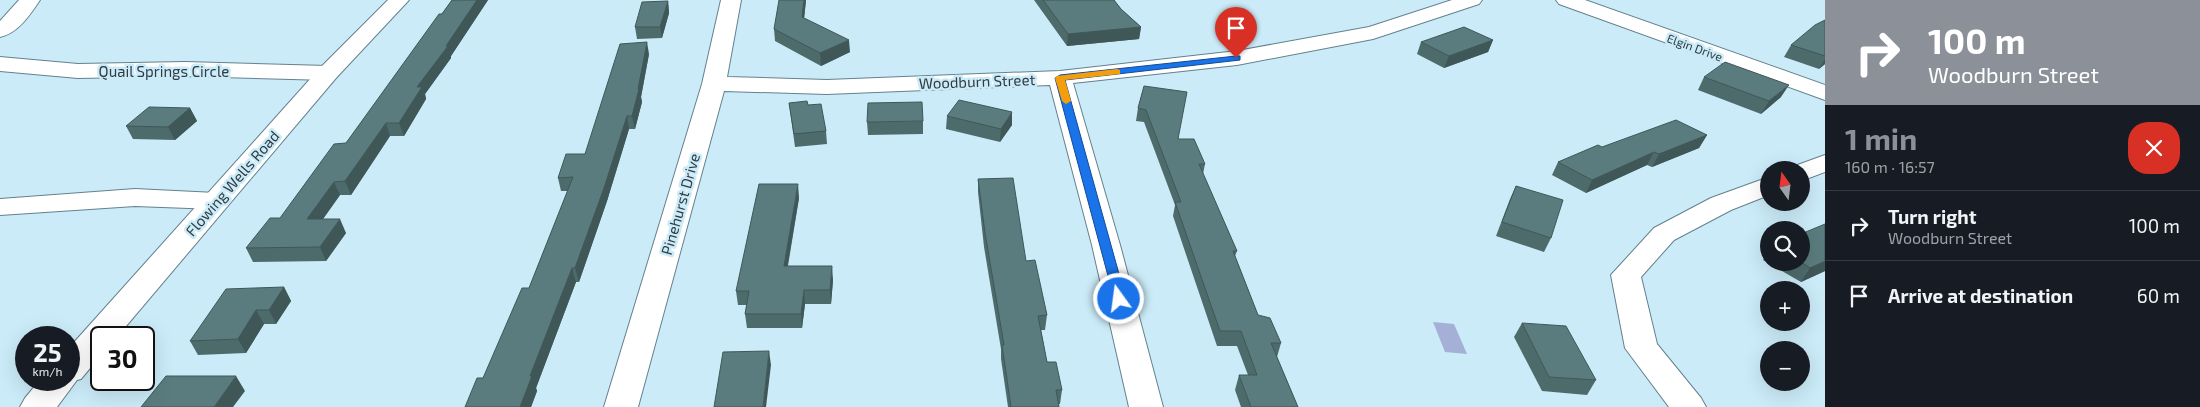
<!DOCTYPE html>
<html lang="en">
<head>
<meta charset="utf-8">
<style>
	body { margin:0; font-family:"Exo 2",sans-serif; background:#20242c; color:#f1f3f6; height:100vh; display:flex; flex-direction:column; font-size:19px; white-space:nowrap }
	* { box-sizing:border-box; margin:0 }
	p { font-size:16px; color:#9ea1a6 }
	.icon { flex:none; width:28px; height:28px; fill:none; stroke:currentColor; stroke-width:2; stroke-linecap:round; stroke-linejoin:round }
	.map { position:relative; flex:1; overflow:hidden }
	.details { display:flex; flex-direction:column; background:#171b24; width:375px }
	.details>* { flex:none }
	.guide { background:#8c9099; color:#fff; overflow:hidden }
	.needle { width:32px; rotate:346deg }
	.tools { position:absolute; left:1760px; top:161px; display:grid; gap:10px }
	.tools a { display:grid; place-items:center; width:50px; height:50px; border-radius:50%; background:#171b24; box-shadow:0 5px 20px #0002; font-size:25px }
	.speed { position:absolute; left:15px; top:326px; display:flex; gap:10px; font-size:25px; font-weight:700; text-align:center }
	.speed>* { display:grid; place-content:center; width:65px; height:65px; border-radius:50%; background:#171b24; box-shadow:0 5px 20px #0002; line-height:1 }
	.speed small { font-size:12px; font-weight:400 }
	.speed .limit { border:2px solid #111; border-radius:8px; background:#fff; color:#111 }
	.pin { position:absolute; display:grid; place-items:center; width:42px; height:42px; color:#fff; margin:-51px -21px; border-radius:50% 50% 50% 0; rotate:-45deg; box-shadow:0 0 5px #0007 }
	.pin .icon { rotate:45deg }
	.me { position:absolute; width:55px; margin:-28px; rotate:346deg; stroke-linejoin:round; filter:drop-shadow(0 0 4px #0008) }
	.turn { display:flex; align-items:center; gap:18px; height:105px; padding:0 20px; font-size:22px }
	.turn .icon { width:65px; height:65px; stroke-width:2.5 }
	.turn b { display:block; font-size:35px; line-height:42px }
	.round { display:grid; place-items:center; flex:none; width:52px; height:52px; border-radius:20px; background:#20242c }
	.overview { display:flex; align-items:center; justify-content:space-between; height:85px; padding:0 20px }
	h1 { font-size:30px; font-weight:700; line-height:38px; color:#8c9099 }
	ul { padding:0; list-style:none }
	li { display:flex; align-items:center; gap:15px; height:70px; padding:0 20px; border-top:1px solid #363941 }
	li div { flex:1 }
	li b { display:block; font-size:19px }
	li em { font-style:normal }
	main { display:flex; flex:1; min-height:0 }
	.map>svg:first-child { display:block }
	.water { fill:#a5b0d6 }
	.lines { fill:none; stroke-linecap:round; stroke-linejoin:round }
	.minor-casing { stroke:#64818d; stroke-width:2 }
	.major-casing { stroke:#64818d; stroke-width:2 }
	.minor { fill:#fff; fill-rule:evenodd }
	.major { fill:#fff; fill-rule:evenodd }
	.wall { fill:#4e6b6c }
	.shaded-wall { fill:#405758 }
	.building { fill:#5b7c7e; stroke:#405758 }
	.route { fill:#1a73e8; stroke:#114b97 }
	.slow { fill:#f59e0b }
	.labels { text-anchor:middle; dominant-baseline:central; stroke-width:5; stroke-linejoin:round; paint-order:stroke }
	.far-street-label { font-size:12px; fill:#303c42; stroke:#cbebf8 }
	.street-label { font-size:15px; fill:#303c42; stroke:#cbebf8 }
</style>
</head>
<body>
<main>
<div class="map">
<svg width="1825" height="407" viewBox="0 0 1825 407">
	<rect width="100%" height="100%" fill="#cbebf8"/>
	<path class="water" d="M 1433,322 L 1454,324 L 1467,354 L 1445,352 Z"/>
	<g class="lines">
		<defs>
			<g id="minor">
				<path d="M 19,0 L 40,0 C 30,15 18,33 0,37 L 0,21 Z"/>
				<path d="M 721,0 L 741,0 L 727,77 L 827,80 L 1060,71 L 1237,51 L 1369,27 L 1452,0 L 1482,0 L 1479,4 L 1373,39 L 1237,65 L 1073,83 L 1120,245 L 1163,407 L 1129,407 L 1092,245 L 1050,85 L 827,94 L 724,91 L 638,407 L 604,407 L 702,84 Z"/>
				<path d="M 1556,0 L 1585,0 L 1825,85 L 1825,100 L 1559,4 Z"/>
				<path d="M 0,57 L 78,64 L 185,62 L 328,66 L 336,68 L 339,73 L 336,78 L 328,80 L 185,76 L 78,78 L 0,71 Z"/>
				<path d="M 1825,155 L 1825,172 L 1801,181 L 1801,170 L 1790,170 L 1792,167 Z"/>
				<path d="M 1769,177 L 1769,195 L 1731,210 L 1674,240 L 1641,277 L 1657,344 L 1701,398 L 1706,407 L 1669,407 L 1625,348 L 1611,275 L 1654,228 L 1711,198 Z"/>
				<path d="M 135,189 L 216,193 L 226,195 L 230,201 L 226,207 L 216,209 L 135,206 L 0,215 L 0,199 Z"/>
			</g>
			<path id="major" d="M 388,0 L 409,0 L 336,78 L 116,338 L 101,338 L 101,355 L 81,379 L 77,380 L 57,407 L 20,407 L 25,398 L 40,380 L 69,380 L 69,348 L 320,68 Z"/>
		</defs>
		<use href="#minor" class="minor-casing"/>
		<use href="#major" class="major-casing"/>
		<use href="#minor" class="minor"/>
		<use href="#major" class="major"/>
	</g>
	<g class="wall">
		<path d="M 452,0 L 488,0 L 451,56 L 451,58 L 425,94 L 426,99 L 404,136 L 390,136 L 351,195 L 340,195 L 323,219 L 346,233 L 326,261 L 253,262 L 246,248 L 280,218 L 346,143 Z"/>
		<path d="M 806,0 L 804,18 L 850,52 L 821,66 L 775,41 L 774,29 Z"/>
		<path d="M 1034,0 L 1114,0 L 1121,9 L 1141,27 L 1139,39 L 1067,46 Z"/>
		<path d="M 668,1 L 669,13 L 662,38 L 637,39 L 635,27 Z"/>
		<path d="M 1825,20 L 1825,64 L 1819,69 L 1784,57 L 1791,45 Z"/>
		<path d="M 1493,40 L 1488,52 L 1444,68 L 1417,54 L 1421,42 Z"/>
		<path d="M 649,54 L 641,97 L 642,102 L 635,129 L 629,129 L 607,201 L 579,282 L 576,282 L 536,388 L 537,391 L 531,407 L 465,407 L 483,378 L 529,288 L 568,191 L 561,191 L 558,178 L 585,154 Z"/>
		<path d="M 1704,77 L 1781,97 L 1761,114 L 1698,90 Z"/>
		<path d="M 1144,86 L 1178,139 L 1205,164 L 1203,174 L 1237,251 L 1235,256 L 1258,315 L 1281,343 L 1277,357 L 1298,407 L 1241,407 L 1235,390 L 1239,375 L 1248,375 L 1237,346 L 1217,346 L 1173,216 L 1175,205 L 1144,122 L 1136,121 L 1138,108 Z"/>
		<path d="M 789,103 L 808,105 L 826,131 L 827,144 L 795,147 Z"/>
		<path d="M 190,108 L 197,121 L 175,140 L 133,139 L 126,126 Z"/>
		<path d="M 947,116 L 1012,125 L 1000,142 L 946,129 Z"/>
		<path d="M 923,121 L 923,134 L 868,135 L 867,122 Z"/>
		<path d="M 1707,135 L 1699,148 L 1652,167 L 1647,165 L 1586,193 L 1552,175 L 1558,162 L 1602,147 Z"/>
		<path d="M 978,179 L 1026,261 L 1047,315 L 1045,330 L 1041,330 L 1047,362 L 1062,390 L 1060,404 L 1059,404 L 1059,407 L 1008,407 L 1001,359 L 1001,349 L 984,247 L 978,192 Z"/>
		<path d="M 1516,186 L 1551,238 L 1544,252 L 1496,236 L 1510,199 Z"/>
		<path d="M 799,198 L 788,266 L 833,280 L 831,304 L 805,304 L 802,328 L 747,328 L 745,314 L 747,305 L 738,305 L 736,291 Z"/>
		<path d="M 1769,251 L 1769,262 L 1801,262 L 1825,271 L 1801,282 L 1763,260 Z"/>
		<path d="M 284,287 L 291,301 L 276,324 L 264,324 L 246,353 L 198,355 L 190,341 Z"/>
		<path d="M 1522,323 L 1596,380 L 1587,395 L 1542,391 L 1514,337 Z"/>
	</g>
	<g class="shaded-wall">
		<path d="M 477,0 L 488,0 L 451,56 L 451,58 L 425,94 L 426,99 L 404,136 L 399,123 L 417,87 Z"/>
		<path d="M 804,0 L 806,0 L 803,29 L 802,17 Z"/>
		<path d="M 668,1 L 669,13 L 662,38 L 660,27 Z"/>
		<path d="M 1141,27 L 1139,39 L 1067,46 L 1068,34 Z"/>
		<path d="M 849,40 L 850,52 L 821,66 L 820,53 Z"/>
		<path d="M 1493,40 L 1488,52 L 1444,68 L 1449,56 Z"/>
		<path d="M 647,42 L 649,54 L 641,97 L 642,102 L 635,129 L 632,116 Z"/>
		<path d="M 1825,59 L 1825,64 L 1819,69 Z"/>
		<path d="M 1789,85 L 1781,97 L 1761,114 L 1769,101 Z"/>
		<path d="M 190,108 L 197,121 L 175,140 L 168,127 Z"/>
		<path d="M 1012,112 L 1012,125 L 1000,142 L 1001,129 Z"/>
		<path d="M 627,116 L 629,129 L 607,201 L 579,282 L 575,268 Z"/>
		<path d="M 386,123 L 390,136 L 351,195 L 345,181 Z"/>
		<path d="M 1707,135 L 1699,148 L 1652,167 L 1659,154 Z"/>
		<path d="M 1654,152 L 1647,165 L 1586,193 L 1592,180 Z"/>
		<path d="M 334,182 L 340,195 L 313,233 L 307,219 Z"/>
		<path d="M 798,184 L 799,198 L 785,280 L 784,266 Z"/>
		<path d="M 340,219 L 346,233 L 326,261 L 320,247 Z"/>
		<path d="M 1825,261 L 1825,271 L 1801,282 L 1810,268 Z"/>
		<path d="M 832,266 L 833,280 L 831,304 L 830,290 Z"/>
		<path d="M 572,268 L 576,282 L 536,388 L 537,391 L 531,407 L 520,407 L 530,376 Z"/>
		<path d="M 284,287 L 291,301 L 276,324 L 269,310 Z"/>
		<path d="M 804,290 L 805,304 L 802,328 L 801,314 Z"/>
		<path d="M 256,310 L 264,324 L 246,353 L 238,339 Z"/>
		<path d="M 769,351 L 771,365 L 766,407 L 763,407 Z"/>
		<path d="M 236,376 L 245,391 L 233,407 L 214,407 Z"/>
	</g>
	<g class="building">
		<path d="M 452,0 L 477,0 L 446,46 L 448,46 L 417,87 L 422,87 L 399,123 L 386,123 L 345,181 L 334,182 L 307,219 L 340,219 L 320,247 L 246,248 L 270,218 L 280,218 L 334,144 L 346,143 L 439,14 L 442,14 Z"/>
		<path d="M 779,0 L 804,0 L 802,17 L 849,40 L 820,53 L 774,29 Z"/>
		<path d="M 1043,0 L 1114,0 L 1121,9 L 1141,27 L 1068,34 Z"/>
		<path d="M 668,1 L 660,27 L 635,27 L 642,2 Z"/>
		<path d="M 1825,20 L 1825,56 L 1791,45 L 1815,25 Z"/>
		<path d="M 1464,27 L 1493,40 L 1449,56 L 1421,42 Z"/>
		<path d="M 647,42 L 638,89 L 639,89 L 632,116 L 627,116 L 604,188 L 575,268 L 572,268 L 530,376 L 532,376 L 520,407 L 465,407 L 477,378 L 483,378 L 522,288 L 529,288 L 573,177 L 558,178 L 566,154 L 585,154 L 620,44 Z"/>
		<path d="M 1725,62 L 1789,85 L 1769,101 L 1704,77 Z"/>
		<path d="M 1144,86 L 1187,92 L 1178,139 L 1194,139 L 1205,164 L 1199,164 L 1237,251 L 1233,251 L 1258,315 L 1270,318 L 1281,343 L 1271,343 L 1298,407 L 1251,407 L 1239,375 L 1257,375 L 1241,331 L 1220,331 L 1175,202 L 1181,202 L 1146,110 L 1138,108 Z"/>
		<path d="M 959,100 L 1012,112 L 1001,129 L 947,116 Z"/>
		<path d="M 807,101 L 808,105 L 821,104 L 826,131 L 794,134 L 789,103 Z"/>
		<path d="M 922,102 L 923,121 L 867,122 L 868,103 Z"/>
		<path d="M 149,107 L 190,108 L 168,127 L 126,126 Z"/>
		<path d="M 1676,120 L 1707,135 L 1659,154 L 1654,152 L 1592,180 L 1558,162 L 1598,145 L 1602,147 Z"/>
		<path d="M 1013,178 L 1026,261 L 1035,260 L 1047,315 L 1038,316 L 1047,362 L 1056,362 L 1062,390 L 1056,390 L 1059,407 L 1011,407 L 1002,345 L 1004,345 L 985,233 L 978,179 Z"/>
		<path d="M 759,184 L 798,184 L 784,266 L 832,266 L 830,290 L 804,290 L 801,314 L 745,314 L 749,291 L 736,291 Z"/>
		<path d="M 1516,186 L 1563,200 L 1551,238 L 1502,222 Z"/>
		<path d="M 1825,224 L 1825,261 L 1810,268 L 1801,262 L 1801,234 Z"/>
		<path d="M 284,287 L 269,310 L 256,310 L 238,339 L 190,341 L 226,289 Z"/>
		<path d="M 1522,323 L 1566,326 L 1596,380 L 1549,377 Z"/>
		<path d="M 769,351 L 763,407 L 714,407 L 723,352 Z"/>
		<path d="M 166,376 L 236,376 L 214,407 L 141,407 Z"/>
	</g>
	<path class="route" d="M 1236,56 L 1240,56 L 1240,60 L 1065,80 L 1126,299 L 1124,302 L 1115,302 L 1055,78 L 1060,75 Z"/>
	<path class="slow" d="M 1117,69 L 1120,70 L 1120,74 L 1065,80 L 1071,101 L 1066,104 L 1062,101 L 1055,78 L 1057,76 Z"/>
	<g class="labels">
		<g class="far-street-label">
			<text transform="translate(1695 47) rotate(20)">Elgin Drive</text>
		</g>
		<g class="street-label">
			<text x="164" y="71">Quail Springs Circle</text>
			<text transform="translate(977 81) rotate(-2)">Woodburn Street</text>
			<text transform="translate(232 183) rotate(-49)">Flowing Wells Road</text>
			<text transform="translate(680 204) rotate(-74)">Pinehurst Drive</text>
		</g>
	</g>
</svg>
<div class="tools">
<a><svg class="needle" viewBox="-14 -14 28 28"><path d="M0-13l5 13h-10z" fill="#e53935"/><path d="M0 13l5-13h-10z" fill="#9ea1a6"/></svg></a>
<a><svg class="icon" aria-label="search" viewBox="0 0 24 24"><circle cx="10" cy="10" r="6"/><path d="M15 15l6 6"/></svg></a>
<a>+</a>
<a>−</a>
</div>
<div class="speed"><div>25<small>km/h</small></div><div class="limit">30</div></div>
<div class="pin" style="left:1236px;top:58px;background:#d93025"><svg class="icon" aria-label="arrive" viewBox="0 0 24 24"><path d="M6 21V4h12l-3 4 3 4H6"/></svg></div>
<svg class="me" style="left:1119px;top:299px" viewBox="-20 -20 40 40"><circle r="17" fill="#1a73e8" stroke="#fff" stroke-width="3"/><path d="M0-11L8 9 0 5-8 9z" fill="#fff"/></svg>
</div>
<section class="details">
<div class="guide">
<div class="turn"><svg class="icon" aria-label="right" viewBox="0 0 24 24"><path d="M7 20v-9h11M14 6l5 5-5 5"/></svg><div><b>100 m</b>Woodburn Street</div></div>
</div>
<div class="overview"><div><h1>1 min</h1><p>160 m · 16:57</p></div><a class="round" style="background:#d93025;color:#fff"><svg class="icon" aria-label="close" viewBox="0 0 24 24"><path d="M6 6l12 12M18 6L6 18"/></svg></a></div>
<ul>
<li><svg class="icon" aria-label="right" viewBox="0 0 24 24"><path d="M7 20v-9h11M14 6l5 5-5 5"/></svg><div><b>Turn right</b><p>Woodburn Street</p></div><em>100 m</em></li>
<li><svg class="icon" aria-label="arrive" viewBox="0 0 24 24"><path d="M6 21V4h12l-3 4 3 4H6"/></svg><div><b>Arrive at destination</b></div><em>60 m</em></li>
</ul>
</section>
</main>
</body>
</html>
